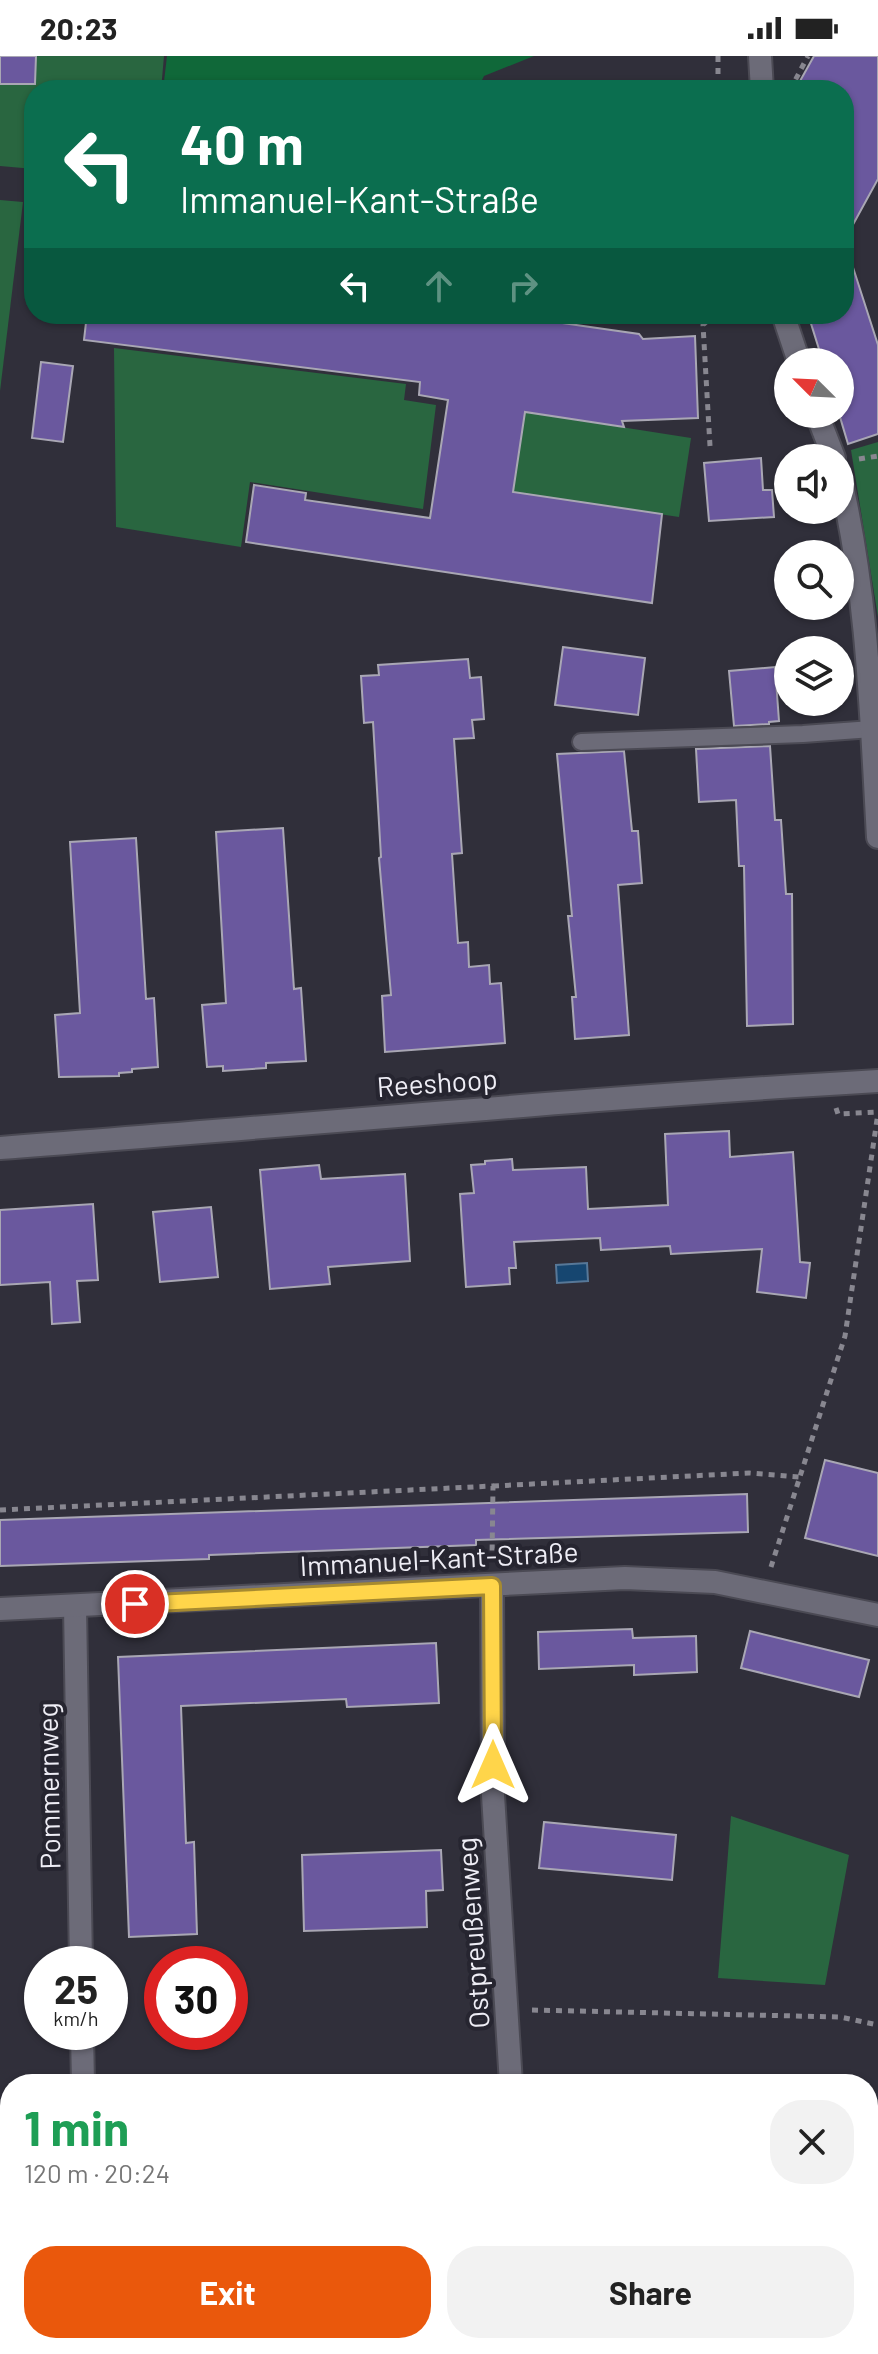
<!DOCTYPE html>
<html lang="en">
<head>
<meta charset="utf-8">
<style>
	body { margin:0; font-family:Barlow,sans-serif; background:#f2f2f2; color:#222; height:100vh; display:flex; flex-direction:column; font-size:30px; white-space:nowrap }
	* { box-sizing:border-box; margin:0 }
	p { font-size:26px; color:#767676 }
	.icon { flex:none; width:44px; height:44px; fill:none; stroke:currentColor; stroke-width:2; stroke-linecap:round; stroke-linejoin:round }
	.map { position:relative; flex:1; overflow:hidden }
	.drawer { position:absolute; left:0px; top:2018px; width:878px; height:280px; display:flex; flex-direction:column; background:#fff; border-radius:32px 32px 0 0; box-shadow:0 2px 6px #0004 }
	.drawer>* { flex:none }
	.banner { position:absolute; left:24px; top:24px; width:830px; height:244px; border-radius:32px; box-shadow:0 2px 6px #0004; background:#0b6e4f; color:#fff; overflow:hidden }
	.needle { width:52px; rotate:294deg }
	.buttons { position:absolute; left:774px; top:292px; display:grid; gap:16px }
	.buttons a { display:grid; place-items:center; width:80px; height:80px; border-radius:50%; background:#fff; box-shadow:0 2px 6px #0004; font-size:40px }
	.speed { position:absolute; left:24px; top:1890px; display:flex; gap:16px; font-size:40px; font-weight:700; text-align:center }
	.speed>* { display:grid; place-content:center; width:104px; height:104px; border-radius:50%; background:#fff; box-shadow:0 2px 6px #0004; line-height:1 }
	.speed small { font-size:20px; font-weight:400 }
	.speed .limit { border:12px solid #d22; background:#fff; color:#111 }
	.pin { position:absolute; display:grid; place-items:center; width:68px; height:68px; color:#fff; margin:-34px; border:4px solid #fff; border-radius:50%; box-shadow:0 2px 8px #0007 }
	.me { position:absolute; width:88px; margin:-44px; rotate:0deg; stroke-linejoin:round; filter:drop-shadow(0 0 6px #0008) }
	.turn { display:flex; align-items:center; gap:28px; height:168px; padding:0 24px; font-size:36px }
	.turn .icon { width:104px; height:104px; stroke-width:2.5 }
	.turn b { display:block; font-size:56px; line-height:68px }
	.lanes { display:flex; align-items:center; height:76px; padding:0 24px; background:#0003; justify-content:center; gap:40px; direction:ltr }
	.lanes .off { opacity:.35 }
	.round { display:grid; place-items:center; flex:none; width:84px; height:84px; border-radius:32px; background:#f2f2f2 }
	.headline { display:flex; align-items:center; justify-content:space-between; height:136px; padding:0 24px }
	h1 { font-size:48px; font-weight:700; line-height:60px; color:#1e9e55 }
	.primary-button { display:flex; gap:16px; margin-top:auto; padding:16px 24px }
	.primary-button a { flex:1; height:92px; border-radius:32px; background:#ea580c; color:#fff; font-size:32px; font-weight:700; line-height:92px; text-align:center }
	.primary-button a+a { background:#f2f2f2; color:#222 }
	.status { display:flex; justify-content:space-between; align-items:center; height:56px; padding:0 40px; background:#fff; direction:ltr }
	.status svg { height:22px; fill:currentColor }
	.map>svg:first-child { display:block }
	.green { fill:#296640 }
	.forest { fill:#106839 }
	.water { fill:#164670; stroke:#577898; stroke-width:2 }
	.building { fill:#6a589e; stroke:#a9a7b4; stroke-width:2 }
	.lines { fill:none; stroke-linecap:round; stroke-linejoin:round }
	.service-casing { stroke:#4b4a54; stroke-width:20 }
	.minor-casing { stroke:#4b4a54; stroke-width:26 }
	.tertiary-casing { stroke:#4b4a54; stroke-width:26 }
	.path { stroke:#888790; stroke-width:5; stroke-dasharray:6 6; stroke-linecap:butt }
	.service { stroke:#6c6b78; stroke-width:16 }
	.minor { stroke:#6c6b78; stroke-width:22 }
	.tertiary { stroke:#6c6b78; stroke-width:22 }
	.route-casing { stroke:#a68a30; stroke-width:20 }
	.route { stroke:#ffd54a; stroke-width:14 }
	.labels { text-anchor:middle; dominant-baseline:central; stroke-width:8; stroke-linejoin:round; paint-order:stroke }
	.street-label { font-size:28px; fill:#eeedf5; stroke:#262530 }
</style>
</head>
<body>
<div class="status"><b>20:23</b><svg viewBox="0 0 49 12"><path d="M0 12V9h3v3zM5 12V6h3v6zM10 12V3h3v9zM15 12V0h3v12zM26 1h20v11H26zM47 4h2v5h-2z"/></svg></div>
<div class="map">
<svg width="878" height="2298" viewBox="0 0 878 2298">
	<rect width="100%" height="100%" fill="#302f3a"/>
	<g class="green">
		<path d="M 0,0 L 164,0 L 161,34 L 34,34 L 34,113 L 0,110 Z"/>
		<path d="M 0,144 L 23,146 L 0,335 Z"/>
		<path d="M 114,292 L 406,328 L 404,344 L 436,349 L 423,453 L 250,426 L 241,491 L 116,471 Z"/>
		<path d="M 525,356 L 691,382 L 679,461 L 513,436 Z"/>
		<path d="M 878,386 L 878,561 L 851,394 Z"/>
		<path d="M 731,1760 L 849,1799 L 825,1929 L 718,1922 Z"/>
	</g>
	<path class="forest" d="M 167,0 L 534,0 L 484,20 L 477,34 L 163,34 Z"/>
	<path class="water" d="M 587,1207 L 588,1225 L 557,1227 L 556,1209 Z"/>
	<g class="building">
		<path d="M 0,0 L 36,0 L 35,28 L 0,28 Z"/>
		<path d="M 814,0 L 878,0 L 878,123 L 844,185 L 844,34 L 795,34 Z"/>
		<path d="M 849,199 L 878,289 L 878,378 L 848,388 L 840,361 L 840,306 L 823,306 L 808,258 L 844,258 L 844,200 Z"/>
		<path d="M 87,258 L 500,258 L 639,278 L 643,283 L 695,280 L 698,362 L 622,365 L 624,371 L 525,356 L 513,436 L 662,458 L 652,547 L 246,486 L 254,429 L 306,437 L 305,444 L 430,462 L 448,344 L 419,339 L 420,326 L 84,284 Z"/>
		<path d="M 41,306 L 73,310 L 63,386 L 32,382 Z"/>
		<path d="M 761,402 L 763,434 L 772,434 L 774,461 L 709,465 L 704,407 Z"/>
		<path d="M 563,591 L 645,602 L 638,659 L 555,649 Z"/>
		<path d="M 468,603 L 470,622 L 481,621 L 484,663 L 472,664 L 474,682 L 454,683 L 462,797 L 452,798 L 458,887 L 468,886 L 469,911 L 489,909 L 490,928 L 501,927 L 505,987 L 385,996 L 382,940 L 391,939 L 379,802 L 381,801 L 373,666 L 364,667 L 361,620 L 379,619 L 378,609 Z"/>
		<path d="M 775,611 L 779,665 L 769,666 L 769,668 L 734,670 L 729,615 Z"/>
		<path d="M 770,690 L 775,764 L 781,764 L 786,838 L 792,838 L 793,968 L 747,970 L 744,810 L 739,810 L 736,744 L 699,746 L 696,693 Z"/>
		<path d="M 624,695 L 632,775 L 638,775 L 642,827 L 618,829 L 629,979 L 575,983 L 572,941 L 576,941 L 568,860 L 572,860 L 557,698 Z"/>
		<path d="M 283,772 L 294,933 L 301,932 L 306,1005 L 266,1007 L 266,1012 L 223,1015 L 223,1010 L 207,1011 L 202,949 L 226,947 L 216,776 Z"/>
		<path d="M 136,782 L 146,943 L 154,942 L 158,1011 L 132,1013 L 132,1016 L 119,1017 L 119,1020 L 59,1021 L 55,959 L 80,957 L 70,786 Z"/>
		<path d="M 729,1075 L 730,1101 L 793,1096 L 800,1206 L 810,1207 L 806,1242 L 757,1236 L 762,1193 L 671,1198 L 670,1190 L 601,1194 L 600,1182 L 514,1186 L 516,1212 L 509,1212 L 510,1228 L 466,1231 L 460,1138 L 474,1137 L 471,1109 L 485,1108 L 485,1105 L 512,1103 L 513,1114 L 586,1111 L 588,1153 L 668,1149 L 665,1078 Z"/>
		<path d="M 319,1109 L 321,1123 L 405,1118 L 410,1205 L 328,1211 L 330,1228 L 270,1233 L 260,1114 Z"/>
		<path d="M 93,1148 L 98,1224 L 77,1225 L 80,1266 L 52,1268 L 50,1226 L 0,1229 L 0,1154 Z"/>
		<path d="M 211,1151 L 218,1221 L 160,1226 L 153,1156 Z"/>
		<path d="M 825,1404 L 878,1417 L 878,1500 L 805,1482 Z"/>
		<path d="M 747,1438 L 748,1476 L 476,1484 L 476,1489 L 209,1499 L 209,1503 L 0,1510 L 0,1464 Z"/>
		<path d="M 632,1573 L 633,1582 L 696,1580 L 697,1616 L 634,1619 L 634,1609 L 539,1613 L 538,1576 Z"/>
		<path d="M 750,1575 L 869,1604 L 859,1641 L 741,1612 Z"/>
		<path d="M 436,1587 L 439,1647 L 347,1651 L 346,1643 L 181,1650 L 186,1787 L 194,1786 L 197,1878 L 129,1881 L 118,1601 Z"/>
		<path d="M 544,1766 L 676,1779 L 672,1824 L 539,1812 Z"/>
		<path d="M 441,1794 L 443,1834 L 426,1835 L 427,1871 L 304,1875 L 302,1799 Z"/>
	</g>
	<g class="lines">
		<defs>
			<path id="service" d="M 581,686 L 803,678 L 872,673"/>
			<g id="minor">
				<path d="M 760,0 L 762,34"/>
				<path d="M 783,258 L 799,306"/>
				<path d="M 817,358 L 834,402"/>
				<path d="M 840,421 C 868,539 871,660 878,781"/>
				<path d="M 492,1530 L 493,1739 L 511,2028"/>
				<path d="M 75,1551 L 81,1908"/>
				<path d="M 0,1553 L 625,1522 L 715,1526 L 878,1559"/>
				<path d="M 82,1976 L 83,2028"/>
				<path d="M 522,2288 L 522,2298"/>
				<path d="M 79,2298 L 80,2288"/>
			</g>
			<path id="tertiary" d="M 0,1092 C 293,1070 585,1042 878,1025"/>
		</defs>
		<use href="#service" class="service-casing"/>
		<use href="#minor" class="minor-casing"/>
		<use href="#tertiary" class="tertiary-casing"/>
		<g class="path">
			<path d="M 718,0 L 718,34"/>
			<path d="M 790,34 L 808,0"/>
			<path d="M 710,390 L 703,269 L 714,258"/>
			<path d="M 859,403 L 878,400"/>
			<path d="M 836,1052 L 838,1058 L 878,1056"/>
			<path d="M 493,1430 L 749,1417 L 800,1421"/>
			<path d="M 0,1454 L 493,1430 L 492,1503"/>
			<path d="M 771,1511 L 845,1280 L 878,1057"/>
			<path d="M 532,1954 L 840,1961 L 878,1969"/>
			<path d="M 0,2114 L 10,2114"/>
			<path d="M 0,2294 L 55,2295"/>
			<path d="M 105,2296 L 133,2298"/>
		</g>
		<use href="#service" class="service"/>
		<use href="#minor" class="minor"/>
		<use href="#tertiary" class="tertiary"/>
	</g>
	<g class="lines">
		<defs>
			<path id="route" d="M 135,1548 L 492,1530 L 493,1709"/>
		</defs>
		<use href="#route" class="route-casing"/>
		<use href="#route" class="route"/>
	</g>
	<g class="labels">
		<g class="street-label">
			<text transform="translate(437 1026) rotate(-4)">Reeshoop</text>
			<text transform="translate(439 1502) rotate(-3)">Immanuel-Kant-Straße</text>
			<text transform="translate(48 1730) rotate(-91)">Pommernweg</text>
			<text transform="translate(472 1877) rotate(-94)">Ostpreußenweg</text>
		</g>
	</g>
</svg>
<div class="buttons">
<a><svg class="needle" viewBox="-14 -14 28 28"><path d="M0-13l5 13h-10z" fill="#e53935"/><path d="M0 13l5-13h-10z" fill="#767676"/></svg></a>
<a><svg class="icon" aria-label="sound" viewBox="0 0 24 24"><path d="M4 9h4l5-4v14l-5-4H4zM17 9q2 3 0 6"/></svg></a>
<a><svg class="icon" aria-label="search" viewBox="0 0 24 24"><circle cx="10" cy="10" r="6"/><path d="M15 15l6 6"/></svg></a>
<a><svg class="icon" aria-label="layers" viewBox="0 0 24 24"><path d="M12 4l9 5-9 5-9-5zM3 14l9 5 9-5"/></svg></a>
</div>
<div class="speed"><div>25<small>km/h</small></div><div class="limit">30</div></div>
<div class="pin" style="left:135px;top:1548px;background:#d93025"><svg class="icon" aria-label="arrive" viewBox="0 0 24 24"><path d="M6 21V4h12l-3 4 3 4H6"/></svg></div>
<svg class="me" style="left:493px;top:1709px" viewBox="-20 -20 40 40"><path d="M0-17L14 15 0 8-14 15z" fill="#ffd54a" stroke="#fff" stroke-width="4"/></svg>
<div class="banner">
<div class="turn"><svg class="icon" aria-label="left" viewBox="0 0 24 24"><path d="M17 20v-9H6M10 6l-5 5 5 5"/></svg><div><b>40 m</b>Immanuel-Kant-Straße</div></div>
<div class="lanes"><svg class="icon" aria-label="left" viewBox="0 0 24 24"><path d="M17 20v-9H6M10 6l-5 5 5 5"/></svg><svg class="icon off" aria-label="ahead" viewBox="0 0 24 24"><path d="M12 20V5M6 11l6-6 6 6"/></svg><svg class="icon off" aria-label="right" viewBox="0 0 24 24"><path d="M7 20v-9h11M14 6l5 5-5 5"/></svg></div>
</div>
<section class="drawer">
<div class="headline"><div><h1>1 min</h1><p>120 m · 20:24</p></div><a class="round"><svg class="icon" aria-label="close" viewBox="0 0 24 24"><path d="M6 6l12 12M18 6L6 18"/></svg></a></div>
<div class="primary-button"><a>Exit</a><a>Share</a></div>
</section>
</div>
</body>
</html>
